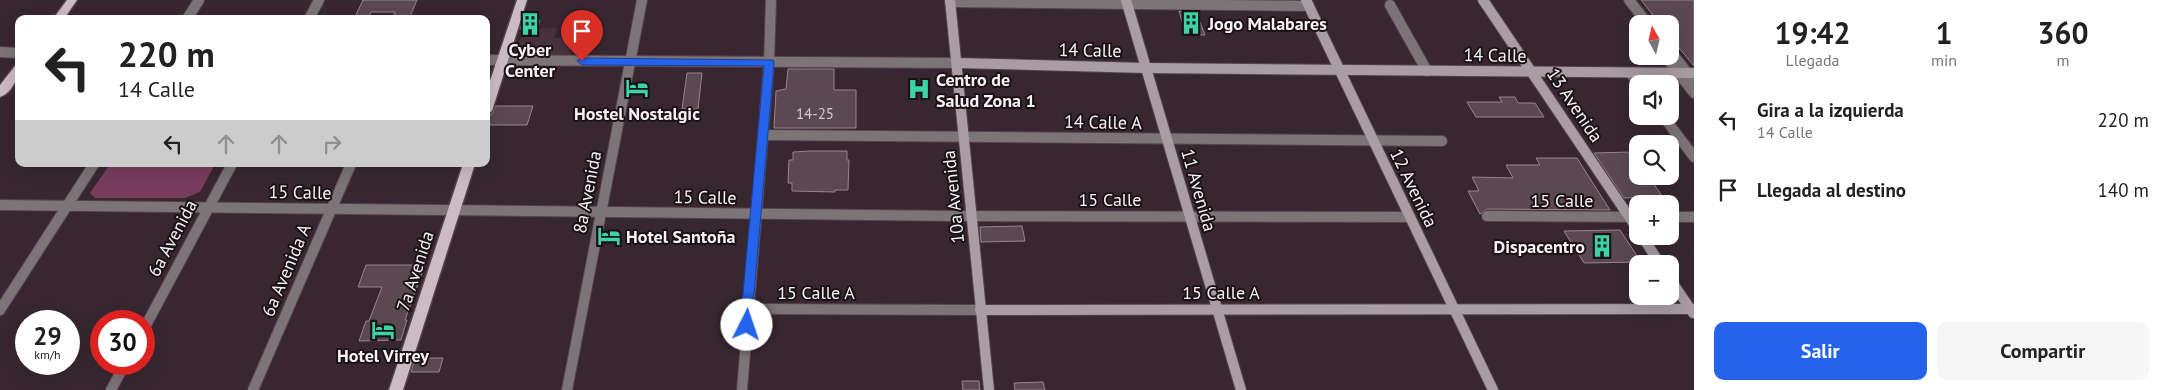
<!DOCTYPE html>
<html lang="es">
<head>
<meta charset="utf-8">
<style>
	body { margin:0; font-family:"PT Sans",sans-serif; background:#f6f6f6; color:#222; height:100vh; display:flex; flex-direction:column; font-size:19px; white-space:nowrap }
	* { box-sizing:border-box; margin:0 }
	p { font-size:16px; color:#767676 }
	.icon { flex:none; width:28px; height:28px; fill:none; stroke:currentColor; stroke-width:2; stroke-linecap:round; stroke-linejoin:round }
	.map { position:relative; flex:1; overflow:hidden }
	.details { display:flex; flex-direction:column; background:#fff; width:475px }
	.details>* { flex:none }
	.top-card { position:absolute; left:15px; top:15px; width:475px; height:152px; border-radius:10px; box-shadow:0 5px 20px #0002; background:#fff; color:#222; overflow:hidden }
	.needle { width:32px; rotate:352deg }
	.fabs { position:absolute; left:1629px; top:15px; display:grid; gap:10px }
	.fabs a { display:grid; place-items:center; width:50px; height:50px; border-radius:10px; background:#fff; box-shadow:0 5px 20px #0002; font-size:25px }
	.speed { position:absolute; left:15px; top:310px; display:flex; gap:10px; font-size:25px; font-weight:700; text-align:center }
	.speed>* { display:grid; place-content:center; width:65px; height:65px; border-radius:50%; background:#fff; box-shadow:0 5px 20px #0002; line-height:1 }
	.speed small { font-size:12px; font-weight:400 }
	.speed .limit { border:8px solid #d22; background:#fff; color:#111 }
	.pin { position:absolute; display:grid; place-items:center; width:42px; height:42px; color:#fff; margin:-51px -21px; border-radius:50% 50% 50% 0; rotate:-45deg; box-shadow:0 0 5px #0007 }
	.pin .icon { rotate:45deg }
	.me { position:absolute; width:55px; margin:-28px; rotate:4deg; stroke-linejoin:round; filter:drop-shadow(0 0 4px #0008) }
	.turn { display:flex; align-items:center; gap:18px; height:105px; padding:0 20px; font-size:22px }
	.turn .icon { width:65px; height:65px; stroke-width:2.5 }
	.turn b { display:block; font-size:35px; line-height:42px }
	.lanes { display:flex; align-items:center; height:48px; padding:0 20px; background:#0003; justify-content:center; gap:25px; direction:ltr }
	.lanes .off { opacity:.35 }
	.eta { display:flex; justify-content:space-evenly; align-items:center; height:85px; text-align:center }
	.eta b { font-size:30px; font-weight:800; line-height:35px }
	.button { display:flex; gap:10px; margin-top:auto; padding:10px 20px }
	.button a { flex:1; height:58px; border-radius:10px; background:#2563eb; color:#fff; font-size:20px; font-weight:800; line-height:58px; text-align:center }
	.button a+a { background:#f6f6f6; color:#222 }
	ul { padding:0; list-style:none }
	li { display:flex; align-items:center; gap:15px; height:70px; padding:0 20px }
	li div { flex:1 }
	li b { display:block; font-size:19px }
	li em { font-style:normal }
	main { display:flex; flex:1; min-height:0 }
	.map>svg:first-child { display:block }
	.built { fill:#47313c }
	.green { fill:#793c5e }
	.building { fill:#5b4952; stroke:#98848e }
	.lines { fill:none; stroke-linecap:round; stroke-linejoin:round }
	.street-casing { stroke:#53434c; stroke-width:12 }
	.secondary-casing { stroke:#53434c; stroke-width:12 }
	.primary-casing { stroke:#53434c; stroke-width:3 }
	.street { stroke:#7d7478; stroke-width:10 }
	.secondary { stroke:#aa9ca3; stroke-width:10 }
	.primary { fill:#cdbbc4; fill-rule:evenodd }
	.route { fill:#2563eb; stroke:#184099 }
	.labels { text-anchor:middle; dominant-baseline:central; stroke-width:4; stroke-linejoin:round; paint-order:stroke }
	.number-label { font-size:15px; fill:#d3c6cc }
	.poi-label { font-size:18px; font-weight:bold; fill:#fbf0f5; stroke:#1a1316; text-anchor:start }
	.street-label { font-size:18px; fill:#fbf0f5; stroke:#1a1316 }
</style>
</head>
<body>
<main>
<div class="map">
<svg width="1694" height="390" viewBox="0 0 1694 390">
	<rect width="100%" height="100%" fill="#382730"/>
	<path class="built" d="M 557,28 L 554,38 L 574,38 L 569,56 L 517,55 L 516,53 L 523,29 Z"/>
	<path class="green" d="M 110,164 L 215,164 L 200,192 L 185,198 L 95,198 L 90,193 Z"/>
	<g class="building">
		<path d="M 363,0 L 417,0 L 409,19 L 392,19 L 395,12 L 371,12 L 368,19 L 354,19 Z"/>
		<path d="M 1641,0 L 1694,0 L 1694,66 L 1670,37 L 1670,24 L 1660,24 Z"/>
		<path d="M 1179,11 L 1196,12 L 1205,35 L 1186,35 Z"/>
		<path d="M 523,20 L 540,20 L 538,28 L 520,29 Z"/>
		<path d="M 788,69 L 834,69 L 834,90 L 856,90 L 856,128 L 774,128 L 776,91 L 786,89 Z"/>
		<path d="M 687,73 L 702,73 L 698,109 L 682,109 Z"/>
		<path d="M 1499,97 L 1515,97 L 1518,103 L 1535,103 L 1544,117 L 1476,117 L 1467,102 L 1502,102 Z"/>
		<path d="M 495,106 L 533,106 L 527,125 L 486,125 L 487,117 L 493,113 Z"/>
		<path d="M 810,151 L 847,151 L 847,160 L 849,160 L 848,190 L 835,190 L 835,192 L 792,191 L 792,183 L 788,183 L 789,160 L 793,160 L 793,152 Z"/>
		<path d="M 1631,152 L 1638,161 L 1638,176 L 1648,176 L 1663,197 L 1624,198 L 1594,153 Z"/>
		<path d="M 1536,158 L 1577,158 L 1610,210 L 1487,209 L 1480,214 L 1468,191 L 1479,191 L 1472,177 L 1513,178 L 1506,165 L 1540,165 Z"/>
		<path d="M 1022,226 L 1025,241 L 981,242 L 980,227 Z"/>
		<path d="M 1620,230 L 1641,262 L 1584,263 L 1564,231 Z"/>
		<path d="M 366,265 L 425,265 L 405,320 L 407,320 L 401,340 L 359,341 L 366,321 L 369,321 L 382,287 L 358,287 Z"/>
		<path d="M 415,358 L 443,358 L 439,372 L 411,372 Z"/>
		<path d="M 962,381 L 979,381 L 980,390 L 963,390 Z"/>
		<path d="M 1043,382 L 1045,390 L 1015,390 L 1014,383 Z"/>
	</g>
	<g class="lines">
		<defs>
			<g id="street">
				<path d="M 1629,0 L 1648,24"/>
				<path d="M 950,2 L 1309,6"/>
				<path d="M 1390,5 L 1427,71"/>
				<path d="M 187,19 L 199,0"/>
				<path d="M 309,19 L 319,0"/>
				<path d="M 1670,51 L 1694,81"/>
				<path d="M 0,52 L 19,53"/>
				<path d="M 1665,56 L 1694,93"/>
				<path d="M 486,60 L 957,63"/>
				<path d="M 1631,74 L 1639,84"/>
				<path d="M 1663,116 L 1694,157"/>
				<path d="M 763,135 L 1442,141"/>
				<path d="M 0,205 L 956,216 L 1409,217"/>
				<path d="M 1487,216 L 1638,217"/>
				<path d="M 1670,217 L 1694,217"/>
				<path d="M 748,309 L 980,310"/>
				<path d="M 0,310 L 94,164"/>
				<path d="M 144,329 L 232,164"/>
				<path d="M 111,390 L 125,364"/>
				<path d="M 253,390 L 351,164"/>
				<path d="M 567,390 L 642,0"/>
				<path d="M 742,390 L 769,63 L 771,0"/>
			</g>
			<g id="secondary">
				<path d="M 950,0 L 989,390"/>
				<path d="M 1126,0 L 1241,390"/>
				<path d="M 1306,0 L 1493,390"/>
				<path d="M 1483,0 L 1638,230"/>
				<path d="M 957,63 L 1146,68 L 1694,73"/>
				<path d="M 1642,236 L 1660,264"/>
				<path d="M 1670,279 L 1693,313"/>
				<path d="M 980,310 L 1694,309"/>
			</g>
			<g id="primary">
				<path d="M 67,0 L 77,0 L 64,19 L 53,19 Z"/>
				<path d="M 517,0 L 527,0 L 492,111 L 486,115 L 486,93 Z"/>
				<path d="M 19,65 C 19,77 12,93 0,97 L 0,85 L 15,66 Z"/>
				<path d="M 463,164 L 475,164 L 403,390 L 389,390 Z"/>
			</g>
		</defs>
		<use href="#street" class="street-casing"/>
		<use href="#secondary" class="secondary-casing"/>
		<use href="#primary" class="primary-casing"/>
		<use href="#street" class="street"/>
		<use href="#secondary" class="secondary"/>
		<use href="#primary" class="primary"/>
	</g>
	<path class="route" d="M 582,58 L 773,60 L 774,63 L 751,329 L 747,331 L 742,329 L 740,325 L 764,66 L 582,65 L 577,61 Z"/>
	<defs>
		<symbol id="building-bare" viewBox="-9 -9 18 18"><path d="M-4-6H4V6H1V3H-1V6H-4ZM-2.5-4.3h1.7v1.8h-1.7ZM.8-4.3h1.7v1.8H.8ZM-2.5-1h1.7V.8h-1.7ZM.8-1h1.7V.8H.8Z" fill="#3cd4a4" stroke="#1a1316" stroke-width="2.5" paint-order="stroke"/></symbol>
		<symbol id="hotel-bare" viewBox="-9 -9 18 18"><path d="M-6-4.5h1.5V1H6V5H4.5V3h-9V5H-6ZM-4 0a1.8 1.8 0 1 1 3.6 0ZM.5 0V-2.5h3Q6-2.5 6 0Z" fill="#3cd4a4" stroke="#1a1316" stroke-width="2.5" paint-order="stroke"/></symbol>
		<symbol id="hospital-bare" viewBox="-9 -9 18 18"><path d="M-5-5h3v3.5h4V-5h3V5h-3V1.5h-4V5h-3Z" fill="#3cd4a4" stroke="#1a1316" stroke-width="2.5" paint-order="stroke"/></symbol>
	</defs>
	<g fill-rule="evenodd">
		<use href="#building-bare" x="1175" y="7" width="32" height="32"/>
		<use href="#building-bare" x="514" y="8" width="32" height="32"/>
		<use href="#hotel-bare" x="621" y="72" width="32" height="32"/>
		<use href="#hospital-bare" x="903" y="73" width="32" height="32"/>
		<use href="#hotel-bare" x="593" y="220" width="32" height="32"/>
		<use href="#building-bare" x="1586" y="230" width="32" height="32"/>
		<use href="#hotel-bare" x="367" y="314" width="32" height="32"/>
	</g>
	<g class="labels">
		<g class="number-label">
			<text x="815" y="113">14-25</text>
		</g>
		<g class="poi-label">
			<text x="1208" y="23">Jogo Malabares</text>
			<text x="530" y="49" text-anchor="middle">Cyber<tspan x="530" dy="21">Center</tspan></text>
			<text x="936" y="79">Centro de<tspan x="936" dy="21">Salud Zona 1</tspan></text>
			<text x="637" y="113" text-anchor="middle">Hostel Nostalgic</text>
			<text x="626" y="236">Hotel Santoña</text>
			<text x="1585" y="246" text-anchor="end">Dispacentro</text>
			<text x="383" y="355" text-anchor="middle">Hotel Virrey</text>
		</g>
		<g class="street-label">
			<text transform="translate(1090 50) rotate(1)">14 Calle</text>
			<text transform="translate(1495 55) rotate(1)">14 Calle</text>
			<text transform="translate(1575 105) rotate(56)">13 Avenida</text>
			<text transform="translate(1103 122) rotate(1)">14 Calle A</text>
			<text transform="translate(1414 188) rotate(64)">12 Avenida</text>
			<text transform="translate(1199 190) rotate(74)">11 Avenida</text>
			<text transform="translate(300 192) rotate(1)">15 Calle</text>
			<text transform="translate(587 192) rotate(-79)">8a Avenida</text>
			<text transform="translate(705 197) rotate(1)">15 Calle</text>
			<text transform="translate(953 197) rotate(-96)">10a Avenida</text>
			<text x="1110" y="199">15 Calle</text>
			<text x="1562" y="200">15 Calle</text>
			<text transform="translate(172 238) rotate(-62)">6a Avenida</text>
			<text transform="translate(286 270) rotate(-67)">6a Avenida A</text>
			<text transform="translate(415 271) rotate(-72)">7a Avenida</text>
			<text x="816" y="292">15 Calle A</text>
			<text x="1221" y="292">15 Calle A</text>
		</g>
	</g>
</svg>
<div class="fabs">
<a><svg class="needle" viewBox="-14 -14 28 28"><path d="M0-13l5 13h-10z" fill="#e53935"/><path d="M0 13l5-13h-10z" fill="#767676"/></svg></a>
<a><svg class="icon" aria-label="sound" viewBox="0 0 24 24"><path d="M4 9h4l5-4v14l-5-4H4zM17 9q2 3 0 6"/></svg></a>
<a><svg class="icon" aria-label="search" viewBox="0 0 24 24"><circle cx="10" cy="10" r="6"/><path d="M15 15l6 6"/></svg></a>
<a>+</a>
<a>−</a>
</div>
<div class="speed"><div>29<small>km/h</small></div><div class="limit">30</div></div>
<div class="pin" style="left:582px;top:61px;background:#d93025"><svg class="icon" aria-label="arrive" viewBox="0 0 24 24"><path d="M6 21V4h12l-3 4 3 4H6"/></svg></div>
<svg class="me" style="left:747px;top:325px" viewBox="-20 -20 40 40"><circle r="19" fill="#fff"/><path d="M0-13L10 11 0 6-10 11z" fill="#2563eb"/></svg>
<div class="top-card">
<div class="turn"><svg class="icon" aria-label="left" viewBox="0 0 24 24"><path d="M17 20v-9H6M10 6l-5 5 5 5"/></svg><div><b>220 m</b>14 Calle</div></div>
<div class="lanes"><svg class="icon" aria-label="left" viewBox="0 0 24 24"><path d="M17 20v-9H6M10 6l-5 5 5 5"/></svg><svg class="icon off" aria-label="ahead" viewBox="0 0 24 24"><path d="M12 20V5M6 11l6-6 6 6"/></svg><svg class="icon off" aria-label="ahead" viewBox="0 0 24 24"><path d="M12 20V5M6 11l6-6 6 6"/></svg><svg class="icon off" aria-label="right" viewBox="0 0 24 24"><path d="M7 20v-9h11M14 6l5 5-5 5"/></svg></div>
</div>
</div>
<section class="details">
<div class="eta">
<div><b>19:42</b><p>Llegada</p></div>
<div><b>1</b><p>min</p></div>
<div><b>360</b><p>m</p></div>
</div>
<ul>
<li><svg class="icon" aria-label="left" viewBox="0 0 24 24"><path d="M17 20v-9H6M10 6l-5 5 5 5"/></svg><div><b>Gira a la izquierda</b><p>14 Calle</p></div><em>220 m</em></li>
<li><svg class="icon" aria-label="arrive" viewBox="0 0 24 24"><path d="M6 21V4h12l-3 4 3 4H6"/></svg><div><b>Llegada al destino</b></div><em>140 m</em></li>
</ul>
<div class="button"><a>Salir</a><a>Compartir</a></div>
</section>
</main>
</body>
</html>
